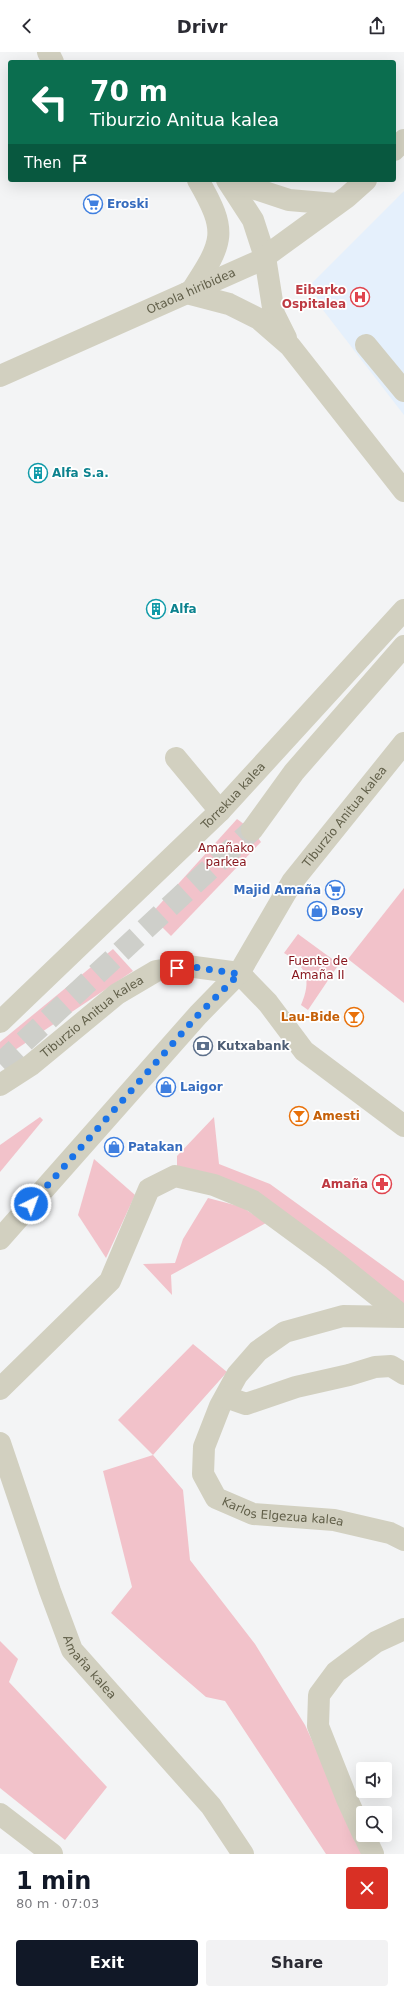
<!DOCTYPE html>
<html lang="en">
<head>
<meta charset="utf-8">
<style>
	body { margin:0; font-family:"DejaVu Sans",sans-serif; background:#f2f2f3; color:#2b2b33; height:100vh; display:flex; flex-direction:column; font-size:15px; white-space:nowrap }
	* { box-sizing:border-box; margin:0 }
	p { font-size:13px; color:#7c7c81 }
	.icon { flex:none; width:22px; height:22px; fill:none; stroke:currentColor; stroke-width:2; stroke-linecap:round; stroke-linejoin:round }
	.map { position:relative; height:1802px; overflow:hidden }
	.side { display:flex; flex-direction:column; background:#fff; flex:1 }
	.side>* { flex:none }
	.hud { position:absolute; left:8px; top:8px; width:388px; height:122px; border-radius:4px; box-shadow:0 4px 16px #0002; background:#0b6e4f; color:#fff; overflow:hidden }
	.fabs { position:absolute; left:356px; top:1710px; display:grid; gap:8px }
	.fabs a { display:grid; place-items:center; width:36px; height:36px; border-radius:4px; background:#fff; box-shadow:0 4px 16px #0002; font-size:20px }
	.pin { position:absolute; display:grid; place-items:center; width:34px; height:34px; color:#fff; margin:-17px; border-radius:8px; box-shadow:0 2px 6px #0006 }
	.me { position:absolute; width:44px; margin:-22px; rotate:42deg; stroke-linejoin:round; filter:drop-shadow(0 0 3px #0008) }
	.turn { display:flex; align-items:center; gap:14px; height:84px; padding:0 16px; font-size:18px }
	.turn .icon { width:52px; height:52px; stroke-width:2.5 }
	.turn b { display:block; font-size:28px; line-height:34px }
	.then { display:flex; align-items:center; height:38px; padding:0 16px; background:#0003; gap:8px; font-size:15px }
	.round { display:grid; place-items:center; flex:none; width:42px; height:42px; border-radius:4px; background:#f2f2f3 }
	.summary { display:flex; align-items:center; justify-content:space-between; height:68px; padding:0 16px }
	h1 { font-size:24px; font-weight:700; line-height:30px; color:#111827 }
	.action { display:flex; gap:8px; margin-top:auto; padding:8px 16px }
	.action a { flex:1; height:46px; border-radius:4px; background:#111827; color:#fff; font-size:16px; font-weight:700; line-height:46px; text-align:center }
	.action a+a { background:#f2f2f3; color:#2b2b33 }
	header { display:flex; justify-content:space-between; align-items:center; height:52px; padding:0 16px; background:#fff; font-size:18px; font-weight:700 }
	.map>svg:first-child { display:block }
	.medical { fill:#e5f0fc }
	.green { fill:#f2c2ca }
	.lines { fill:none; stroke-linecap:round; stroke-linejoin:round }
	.minor-tunnel { stroke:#cecfca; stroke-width:22; stroke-dasharray:22 11; stroke-linecap:butt }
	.minor { stroke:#d2d0c0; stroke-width:22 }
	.route { stroke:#1a73e8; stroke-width:7; stroke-dasharray:0 12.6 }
	.labels { text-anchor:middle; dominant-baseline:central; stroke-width:3.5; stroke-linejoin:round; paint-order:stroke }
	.shop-label { font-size:12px; font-weight:bold; fill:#366cbe; stroke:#fff; text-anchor:start }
	.health-label { font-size:12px; font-weight:bold; fill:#be3a42; stroke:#fff; text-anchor:end }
	.street-label { font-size:12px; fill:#615f49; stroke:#fff }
	.culture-label { font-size:12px; font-weight:bold; fill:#0d838f; stroke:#fff; text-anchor:start }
	.park-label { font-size:12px; fill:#87151c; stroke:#fff }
	.food-label { font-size:12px; font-weight:bold; fill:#c56008; stroke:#fff; text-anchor:end }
	.service-label { font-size:12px; font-weight:bold; fill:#4e5e75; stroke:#fff; text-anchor:start }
</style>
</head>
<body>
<header><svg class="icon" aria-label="back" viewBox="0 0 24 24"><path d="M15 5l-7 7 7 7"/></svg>Drivr<svg class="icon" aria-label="share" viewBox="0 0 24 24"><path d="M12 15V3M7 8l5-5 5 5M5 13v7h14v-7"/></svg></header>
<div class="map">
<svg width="404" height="1802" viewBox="0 0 404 1802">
	<rect width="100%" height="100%" fill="#f3f4f5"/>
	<path class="medical" d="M 404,139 L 404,363 L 323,258 L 311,232 Z"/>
	<g class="green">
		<path d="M 237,767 L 252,778 L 261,790 L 171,884 L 150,863 Z"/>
		<path d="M 404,836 L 404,951 L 348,907 Z"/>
		<path d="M 298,882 L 339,912 L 308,958 L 301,953 C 312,928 307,915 284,901 Z"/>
		<path d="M 113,897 L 133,919 L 0,1008 L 0,990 Z"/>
		<path d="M 40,1065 L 43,1068 L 0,1120 L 0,1093 Z"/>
		<path d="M 214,1065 L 219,1112 L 270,1132 L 404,1229 L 404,1252 L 177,1116 L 177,1104 Z"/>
		<path d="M 94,1107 L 135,1143 L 106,1206 L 78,1163 Z"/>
		<path d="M 208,1146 L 242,1155 L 266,1171 L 171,1223 L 172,1243 L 143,1212 L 175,1211 L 183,1187 Z"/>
		<path d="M 193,1292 L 227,1320 L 153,1403 L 183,1438 L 190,1508 L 255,1592 L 305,1673 L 364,1802 L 326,1802 L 225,1649 L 206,1645 L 162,1607 L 111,1561 L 132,1535 L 103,1419 L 153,1403 L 118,1368 Z"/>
		<path d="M 0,1589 L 18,1607 L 9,1630 L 107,1735 L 65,1788 L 0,1736 Z"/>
	</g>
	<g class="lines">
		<path class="minor-tunnel" d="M 0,1012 L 252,778"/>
		<g class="minor">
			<path d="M 48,0 L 53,10"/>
			<path d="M 394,98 L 404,88"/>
			<path d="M 227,128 L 253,168 L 265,205 L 274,262 L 286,286"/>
			<path d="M 228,128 L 289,148 L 336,152"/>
			<path d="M 192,238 C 224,189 228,180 198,128"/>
			<path d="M 187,241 L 229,252 L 259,267 L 290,294 L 404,439"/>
			<path d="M 366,293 L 404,339"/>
			<path id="s1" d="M 0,324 L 259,209 L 347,145 L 366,128"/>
			<path d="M 176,706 L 220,759"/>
			<path d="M 252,778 L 294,720 L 404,594"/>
			<path d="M 239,921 L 268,951 L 304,999 L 404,1074"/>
			<path id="s2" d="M 0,970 L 220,759 L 404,558"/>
			<path id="s3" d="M 0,1033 L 31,1013 L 117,942 L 156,919 L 187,914 L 239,921"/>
			<path id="s4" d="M 0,1187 L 198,963 L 239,921 L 292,830 L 404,691"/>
			<path id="s5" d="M 404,1265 L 343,1264 L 285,1280 L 258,1299 L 237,1323 L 220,1354 L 204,1395 L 203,1422 L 216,1446 L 253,1462 L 334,1468 L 390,1481 L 404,1488"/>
			<path d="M 0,1337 L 110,1229 L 149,1137 L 175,1124 L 214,1133 L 253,1149 L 333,1208 L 404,1265"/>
			<path d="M 226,1345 L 246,1352 L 296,1335 L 349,1323 L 375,1315 L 391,1314 L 404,1322"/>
			<path id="s6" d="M 0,1391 L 50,1539 L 72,1598 L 211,1754 L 243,1802"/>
			<path d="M 0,1762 L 52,1802"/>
			<path d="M 363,1782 L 347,1747 L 318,1674 L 319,1643 L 336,1620 L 376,1590 L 404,1577"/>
			<path d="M 364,1783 L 373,1802"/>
		</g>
	</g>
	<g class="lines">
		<path class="route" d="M 31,1152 L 198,963 L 239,922 L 187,914 L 177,916"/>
	</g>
	<defs>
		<symbol id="supermarket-ring" viewBox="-11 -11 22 22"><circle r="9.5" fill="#fff" stroke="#3f7fe0" stroke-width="1.5"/><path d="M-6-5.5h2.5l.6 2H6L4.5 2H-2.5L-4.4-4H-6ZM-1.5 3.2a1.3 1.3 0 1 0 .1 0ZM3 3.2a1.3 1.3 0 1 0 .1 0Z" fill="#3f7fe0"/></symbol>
		<symbol id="hospital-ring" viewBox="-11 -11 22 22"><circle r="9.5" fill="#fff" stroke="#e0444e" stroke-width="1.5"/><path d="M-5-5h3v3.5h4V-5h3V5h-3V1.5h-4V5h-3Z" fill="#e0444e"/></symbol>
		<symbol id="building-ring" viewBox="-11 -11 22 22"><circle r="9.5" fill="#fff" stroke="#0f9aa8" stroke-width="1.5"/><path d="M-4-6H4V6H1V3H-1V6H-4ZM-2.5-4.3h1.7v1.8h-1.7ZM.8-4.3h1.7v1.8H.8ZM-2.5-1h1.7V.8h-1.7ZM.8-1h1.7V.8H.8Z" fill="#0f9aa8"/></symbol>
		<symbol id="shop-ring" viewBox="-11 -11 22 22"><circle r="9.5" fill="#fff" stroke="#3f7fe0" stroke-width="1.5"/><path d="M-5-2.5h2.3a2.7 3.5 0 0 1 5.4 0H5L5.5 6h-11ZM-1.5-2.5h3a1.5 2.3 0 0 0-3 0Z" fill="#3f7fe0"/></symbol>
		<symbol id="bar-ring" viewBox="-11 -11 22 22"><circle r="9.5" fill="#fff" stroke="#e8710a" stroke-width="1.5"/><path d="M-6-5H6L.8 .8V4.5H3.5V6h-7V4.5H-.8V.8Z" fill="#e8710a"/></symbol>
		<symbol id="bank-ring" viewBox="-11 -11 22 22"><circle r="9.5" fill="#fff" stroke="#5c6f8a" stroke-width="1.5"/><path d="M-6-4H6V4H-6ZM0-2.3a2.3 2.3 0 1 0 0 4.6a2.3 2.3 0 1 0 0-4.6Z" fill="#5c6f8a"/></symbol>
		<symbol id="pharmacy-ring" viewBox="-11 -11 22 22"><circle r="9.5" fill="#fff" stroke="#e0444e" stroke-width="1.5"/><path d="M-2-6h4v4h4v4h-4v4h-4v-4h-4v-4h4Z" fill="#e0444e"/></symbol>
	</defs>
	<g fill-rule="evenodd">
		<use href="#supermarket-ring" x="82" y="141" width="22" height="22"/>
		<use href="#hospital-ring" x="349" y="234" width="22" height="22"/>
		<use href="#building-ring" x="27" y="410" width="22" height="22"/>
		<use href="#building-ring" x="145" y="546" width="22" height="22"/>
		<use href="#supermarket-ring" x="324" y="827" width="22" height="22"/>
		<use href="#shop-ring" x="306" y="848" width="22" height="22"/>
		<use href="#bar-ring" x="343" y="954" width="22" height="22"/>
		<use href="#bank-ring" x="192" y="983" width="22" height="22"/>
		<use href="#shop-ring" x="155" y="1024" width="22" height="22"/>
		<use href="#bar-ring" x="288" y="1053" width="22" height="22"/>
		<use href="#shop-ring" x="103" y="1084" width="22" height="22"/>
		<use href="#pharmacy-ring" x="371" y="1121" width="22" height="22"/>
	</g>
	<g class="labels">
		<g class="shop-label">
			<text x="107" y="152">Eroski</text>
			<text x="321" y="838" text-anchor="end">Majid Amaña</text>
			<text x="331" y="859">Bosy</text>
			<text x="180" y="1035">Laigor</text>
			<text x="128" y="1095">Patakan</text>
		</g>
		<g class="health-label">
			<text x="346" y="238">Eibarko<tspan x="346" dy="14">Ospitalea</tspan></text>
			<text x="368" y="1132">Amaña</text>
		</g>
		<g class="street-label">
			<text stroke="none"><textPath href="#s1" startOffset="209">Otaola hiribidea</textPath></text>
			<text stroke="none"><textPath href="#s2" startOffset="325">Torrekua kalea</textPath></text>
			<text stroke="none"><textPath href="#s4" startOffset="547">Tiburzio Anitua kalea</textPath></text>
			<text stroke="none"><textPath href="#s3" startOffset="115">Tiburzio Anitua kalea</textPath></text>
			<text stroke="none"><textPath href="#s5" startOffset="389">Karlos Elgezua kalea</textPath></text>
			<text stroke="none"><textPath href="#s6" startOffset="243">Amaña kalea</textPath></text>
		</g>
		<g class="culture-label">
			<text x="52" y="421">Alfa S.a.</text>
			<text x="170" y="557">Alfa</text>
		</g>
		<g class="park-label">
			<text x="226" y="796">Amañako<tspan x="226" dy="14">parkea</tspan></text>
			<text x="318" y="909">Fuente de<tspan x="318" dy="14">Amaña II</tspan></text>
		</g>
		<g class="food-label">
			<text x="340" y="965">Lau-Bide</text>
			<text x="313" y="1064" text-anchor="start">Amesti</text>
		</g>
		<g class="service-label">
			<text x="217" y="994">Kutxabank</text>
		</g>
	</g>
</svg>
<div class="fabs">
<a><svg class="icon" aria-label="sound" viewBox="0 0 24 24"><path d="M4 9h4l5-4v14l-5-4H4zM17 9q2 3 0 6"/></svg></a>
<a><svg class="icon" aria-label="search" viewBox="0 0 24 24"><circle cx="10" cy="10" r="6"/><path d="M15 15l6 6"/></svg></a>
</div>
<div class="pin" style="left:177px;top:916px;background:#d93025"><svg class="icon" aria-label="arrive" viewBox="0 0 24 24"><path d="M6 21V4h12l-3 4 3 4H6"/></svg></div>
<svg class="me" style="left:31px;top:1152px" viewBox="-20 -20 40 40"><circle r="17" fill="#1a73e8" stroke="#fff" stroke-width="3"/><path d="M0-11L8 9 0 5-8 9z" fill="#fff"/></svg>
<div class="hud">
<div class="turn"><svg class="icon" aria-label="left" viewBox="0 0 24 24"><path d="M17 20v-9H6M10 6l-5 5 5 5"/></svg><div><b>70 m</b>Tiburzio Anitua kalea</div></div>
<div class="then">Then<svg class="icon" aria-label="arrive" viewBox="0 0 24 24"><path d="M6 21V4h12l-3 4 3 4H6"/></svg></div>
</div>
</div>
<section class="side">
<div class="summary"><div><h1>1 min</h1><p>80 m · 07:03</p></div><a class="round" style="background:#d93025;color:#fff"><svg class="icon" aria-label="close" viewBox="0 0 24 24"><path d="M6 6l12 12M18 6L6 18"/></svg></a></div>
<div class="action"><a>Exit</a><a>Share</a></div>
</section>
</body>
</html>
